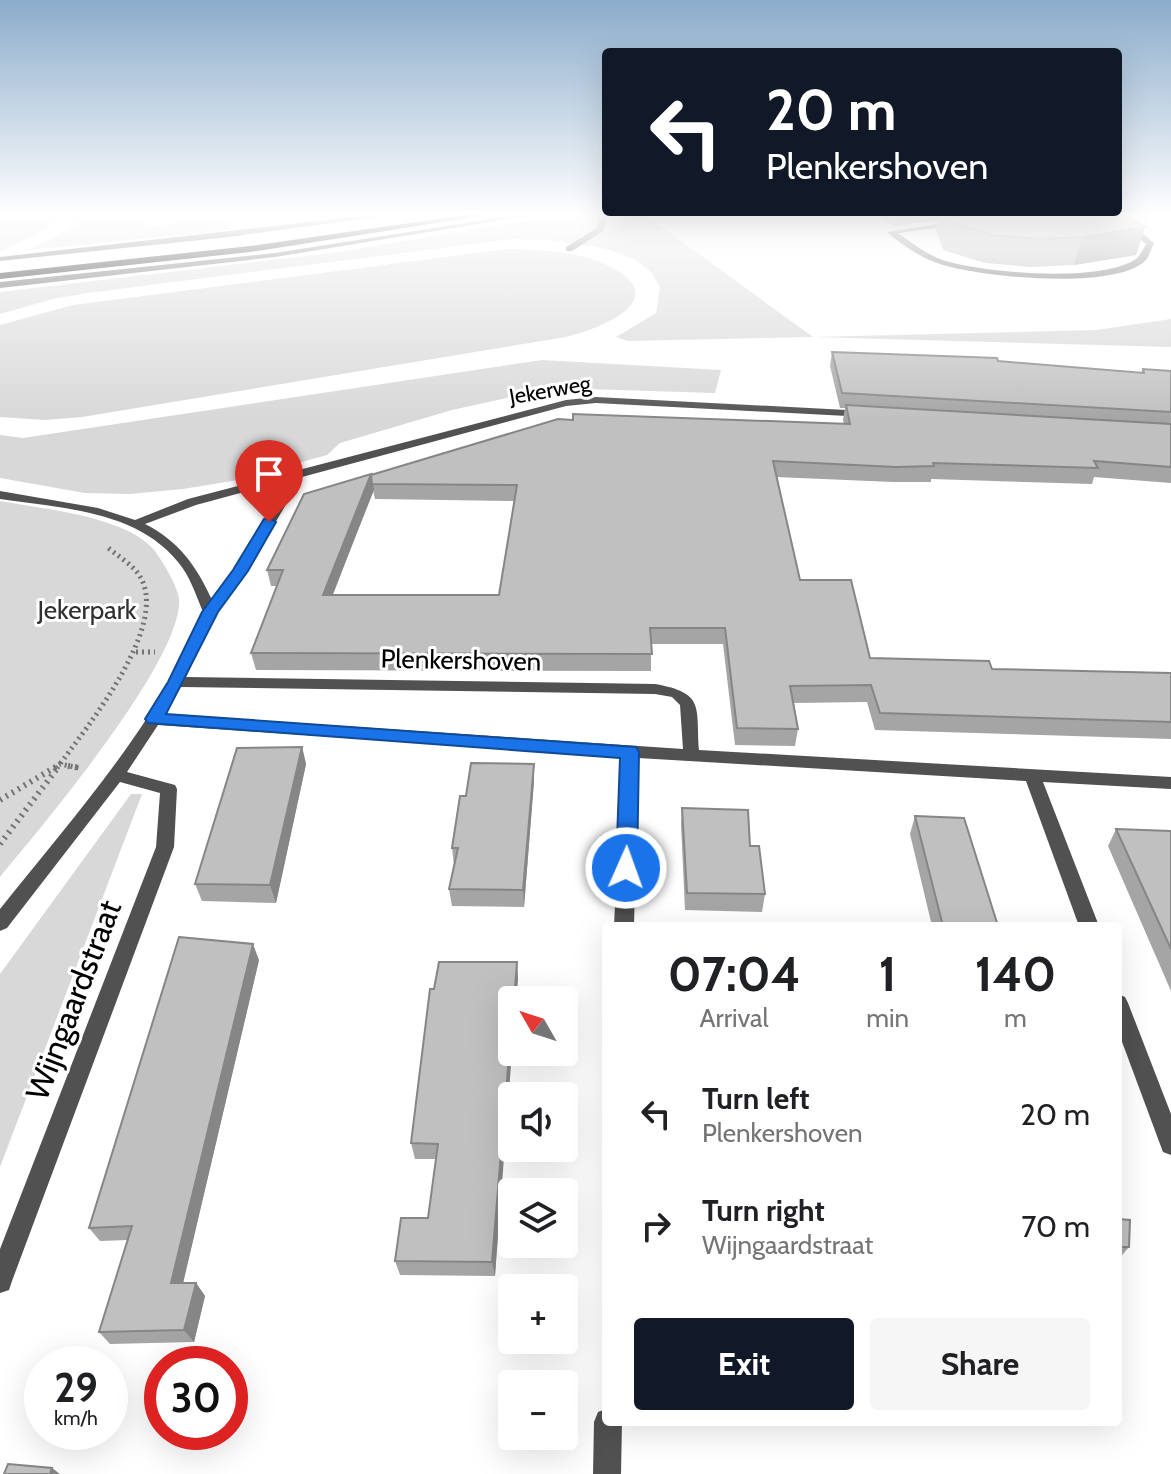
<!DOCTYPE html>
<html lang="en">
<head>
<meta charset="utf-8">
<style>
	body { margin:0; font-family:Cabin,sans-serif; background:#f6f6f6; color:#202124; height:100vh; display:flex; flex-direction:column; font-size:30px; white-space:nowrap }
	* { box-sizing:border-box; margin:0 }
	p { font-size:26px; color:#757577 }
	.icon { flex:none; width:44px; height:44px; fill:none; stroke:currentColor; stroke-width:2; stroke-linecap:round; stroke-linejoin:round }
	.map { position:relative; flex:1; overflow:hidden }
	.details { position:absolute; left:602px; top:922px; width:520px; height:504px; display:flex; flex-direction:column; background:#fff; border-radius:8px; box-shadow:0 8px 32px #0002 }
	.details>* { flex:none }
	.hud { position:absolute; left:602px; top:48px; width:520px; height:168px; border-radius:8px; box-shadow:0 8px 32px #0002; background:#111827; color:#fff; overflow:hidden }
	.needle { width:52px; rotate:309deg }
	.controls { position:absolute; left:498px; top:986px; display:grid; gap:16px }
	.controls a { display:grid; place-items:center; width:80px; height:80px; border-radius:8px; background:#fff; box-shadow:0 8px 32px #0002; font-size:40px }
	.speed { position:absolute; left:24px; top:1346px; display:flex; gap:16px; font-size:40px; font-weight:700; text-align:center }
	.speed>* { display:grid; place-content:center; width:104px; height:104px; border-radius:50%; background:#fff; box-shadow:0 8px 32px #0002; line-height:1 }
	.speed small { font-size:20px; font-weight:400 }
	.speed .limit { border:12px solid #d22; background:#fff; color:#111 }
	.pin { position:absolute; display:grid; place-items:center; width:68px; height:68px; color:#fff; margin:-82px -34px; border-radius:50% 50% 50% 0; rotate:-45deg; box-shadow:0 0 8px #0007 }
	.pin .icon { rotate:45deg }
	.me { position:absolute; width:88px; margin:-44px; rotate:2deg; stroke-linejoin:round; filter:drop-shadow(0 0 6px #0008) }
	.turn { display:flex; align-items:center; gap:28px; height:168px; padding:0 32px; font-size:36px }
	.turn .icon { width:104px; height:104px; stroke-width:2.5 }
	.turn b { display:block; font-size:56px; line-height:68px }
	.eta { display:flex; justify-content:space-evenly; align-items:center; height:136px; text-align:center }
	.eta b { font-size:48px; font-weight:700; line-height:56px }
	.cta { display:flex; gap:16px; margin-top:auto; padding:16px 32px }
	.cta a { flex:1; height:92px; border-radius:8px; background:#111827; color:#fff; font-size:32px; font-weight:700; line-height:92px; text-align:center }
	.cta a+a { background:#f6f6f6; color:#202124 }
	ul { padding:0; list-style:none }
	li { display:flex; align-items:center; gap:24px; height:112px; padding:0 32px }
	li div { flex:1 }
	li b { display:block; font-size:30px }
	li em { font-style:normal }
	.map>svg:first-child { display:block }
	.green { fill:#d8d8d8 }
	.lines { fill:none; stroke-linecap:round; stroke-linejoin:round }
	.path-far2 { stroke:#737373; stroke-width:3; stroke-dasharray:1 2; stroke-linecap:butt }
	.path-far1 { stroke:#737373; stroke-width:5; stroke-dasharray:2 4; stroke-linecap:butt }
	.path { stroke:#737373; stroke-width:6; stroke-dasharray:2 5; stroke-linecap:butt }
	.service { fill:#515151; fill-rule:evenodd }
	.minor { fill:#515151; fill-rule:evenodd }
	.primary { fill:#000; fill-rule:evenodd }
	.wall { fill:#a5a5a5; fill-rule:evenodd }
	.shaded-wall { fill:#868686 }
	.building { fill:#c0c0c0; stroke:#868686; stroke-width:2 }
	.route { fill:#1a73e8; stroke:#114b97; stroke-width:2 }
	.labels { text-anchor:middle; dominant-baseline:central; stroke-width:6; stroke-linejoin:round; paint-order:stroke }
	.far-street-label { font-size:22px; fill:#000; stroke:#fff }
	.park-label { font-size:26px; fill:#2f2f2f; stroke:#fff }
	.street-label { font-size:26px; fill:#000; stroke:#fff }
	.near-street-label { font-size:32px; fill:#000; stroke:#fff }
</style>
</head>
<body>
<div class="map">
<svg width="1171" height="1474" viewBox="0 0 1171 1474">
	<rect width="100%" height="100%" fill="#fff"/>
	<g class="green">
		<path d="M 0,214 L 64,214 L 45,229 L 0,252 Z"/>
		<path d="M 88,214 L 139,214 L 150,227 C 174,224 206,213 229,222 L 232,230 L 29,250 L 61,234 Z"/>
		<path d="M 566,214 L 644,214 L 813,337 L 1096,330 L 1171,319 L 1171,347 L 813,337 L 628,341 L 616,337 L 656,313 L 660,287 L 651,272 L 636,260 L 607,249 L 551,240 L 512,239 L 88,293 L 53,299 L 0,314 L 0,292 L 338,252 Z"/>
		<path d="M 508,249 C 542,250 580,251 611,267 C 677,301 592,332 560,338 L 82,417 L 45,420 L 0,417 L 0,325 L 73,305 Z"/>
		<path d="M 542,360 L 721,370 L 715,393 L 553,388 L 452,410 L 340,443 L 327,455 L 232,481 L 183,489 L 130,494 L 85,493 L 0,478 L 0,435 L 23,438 Z"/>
		<path d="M 0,501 C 42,509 126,516 154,550 C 162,560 178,587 179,599 C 183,660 42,826 0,877 Z"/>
		<path d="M 131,794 L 142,794 L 0,1167 L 0,974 Z"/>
	</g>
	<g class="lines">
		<path class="path-far2" d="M 70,224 L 81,214"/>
		<g class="path-far1">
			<path d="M 136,652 L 155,652"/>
			<path d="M 54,768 L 60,764 L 79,768"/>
			<path d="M 57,768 C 86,728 172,624 139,575 C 132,564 116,555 106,546"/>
		</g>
		<g class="path">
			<path d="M 68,766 L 81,768"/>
			<path d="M 0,800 L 57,766"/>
			<path d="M 0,844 L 59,766"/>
		</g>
		<g class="service">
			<path d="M 594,214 L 602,214 L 607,219 L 603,231 L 572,251 L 566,251 L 566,247 L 597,228 L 599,219 Z"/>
			<path d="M 1117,214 L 1125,214 L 1132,224 L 1154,243 C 1152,248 1149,256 1146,260 C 1117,291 978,277 940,264 C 921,258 902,245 887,232 L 957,221 L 960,225 L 898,233 C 913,244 929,256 946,261 C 987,273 1100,283 1136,259 C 1141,255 1143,249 1146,244 L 1126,228 Z"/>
		</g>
		<g class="minor">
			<path d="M 379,214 L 399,214 L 229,237 L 0,261 L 0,257 Z"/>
			<path d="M 523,214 L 539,214 L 275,257 L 0,288 L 0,282 L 275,253 Z"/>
			<path d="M 596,397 L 866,411 L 871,414 L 866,417 L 596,403 L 566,406 L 302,477 L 247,571 L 217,612 L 186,677 L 655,684 C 705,693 696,706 699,750 L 1171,777 L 1171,789 L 1043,782 L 1099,926 L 1079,926 L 1026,781 L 638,758 L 634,926 L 614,926 L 622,757 L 158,725 L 127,772 L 175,785 L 177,789 L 174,847 L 12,1281 L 9,1290 L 0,1293 L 0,1249 L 156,847 L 160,793 L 120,782 L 7,928 L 0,931 L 0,909 C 51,845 105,783 149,715 C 170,682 186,647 203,612 C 196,595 190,576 178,562 C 136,510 60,508 0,499 L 0,491 L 98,508 L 135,520 L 188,499 L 566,400 ZM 288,480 L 234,570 L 212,600 C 197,567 179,541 145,524 L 196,505 ZM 181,687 L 655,694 L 672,697 L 680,705 L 683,749 L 165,714 Z"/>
			<path d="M 1118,994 L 1125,997 L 1128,1003 L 1171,1114 L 1171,1155 L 1163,1152 L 1160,1144 L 1118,1031 Z"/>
			<path d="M 606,1409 L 606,1422 L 622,1422 L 621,1474 L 593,1474 L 594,1422 L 598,1412 Z"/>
		</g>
		<path class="primary" d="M 472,214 L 494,214 L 250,252 L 0,279 L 0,273 L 250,246 Z"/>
	</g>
	<g class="wall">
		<path d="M 873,214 L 1120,214 L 1136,255 L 1074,265 L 1031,267 L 985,263 L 943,250 L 936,230 L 938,220 L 895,226 Z"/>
		<path d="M 832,352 L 998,361 L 1141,373 L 1143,369 L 1171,371 L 1171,483 L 1094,477 L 1092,484 L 931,479 L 931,482 L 893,482 L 776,477 L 800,580 L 870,658 L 992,669 L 1171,673 L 1171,739 L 875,730 L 867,702 L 794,703 L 798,729 L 795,746 L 735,745 L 723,644 L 651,644 L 651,671 L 256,670 L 251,653 L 277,586 L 271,586 L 267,570 L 371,475 L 844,424 L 843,420 L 845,408 L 840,408 L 830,366 ZM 373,490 L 375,499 L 514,501 L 499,595 L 333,595 Z"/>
		<path d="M 302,747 L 306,764 L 276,903 L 202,901 L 195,884 Z"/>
		<path d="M 534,764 L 534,781 L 524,907 L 452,906 L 449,889 L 454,865 L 452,848 L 466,796 Z"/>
		<path d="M 682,808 L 750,846 L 765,894 L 762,912 L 685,910 L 681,825 Z"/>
		<path d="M 915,816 L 998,926 L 932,926 L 910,834 Z"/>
		<path d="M 1116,829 L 1171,831 L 1171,991 L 1108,846 Z"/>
		<path d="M 259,960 L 183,1283 L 196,1283 L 205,1296 L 194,1342 L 110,1344 L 99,1332 L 128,1240 L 100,1241 L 89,1228 Z"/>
		<path d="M 517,962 L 518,979 L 516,1000 L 512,1000 L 495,1276 L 400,1275 L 395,1261 L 428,1218 L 436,1159 L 415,1159 L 411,1143 L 434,989 Z"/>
		<path d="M 1118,1219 L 1129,1247 L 1118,1260 Z"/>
	</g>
	<g class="shaded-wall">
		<path d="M 898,214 L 940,214 L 938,220 L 895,226 Z"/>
		<path d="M 1145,227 L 1136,255 L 1074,265 L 1082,237 Z"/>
		<path d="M 371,474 L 374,490 L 326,611 L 323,595 Z"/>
		<path d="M 302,747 L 306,764 L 276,903 L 270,885 Z"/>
		<path d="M 534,764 L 534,781 L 524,907 L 523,890 Z"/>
		<path d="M 253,944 L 259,960 L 180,1296 L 171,1283 Z"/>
		<path d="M 517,962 L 518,979 L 516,1000 L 514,1000 Z"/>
		<path d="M 512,1019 L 512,1052 L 495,1276 L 492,1262 Z"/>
		<path d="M 196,1283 L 205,1296 L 194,1342 L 184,1330 Z"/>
		<path d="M 52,1468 L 60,1474 L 50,1474 Z"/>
	</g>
	<g class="building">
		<path d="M 946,214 L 1120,214 L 1145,227 L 1082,237 L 1039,239 L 992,235 L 949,222 Z"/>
		<path d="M 832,352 L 997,358 L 998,361 L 1144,373 L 1143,369 L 1171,371 L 1171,412 L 842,393 Z"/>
		<path d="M 846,405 L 1171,424 L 1171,467 L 1094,461 L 1098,468 L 933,463 L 934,466 L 896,467 L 773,461 L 800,580 L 851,580 L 870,658 L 989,661 L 992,669 L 1171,673 L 1171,722 L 880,713 L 871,685 L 790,686 L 798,729 L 737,728 L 725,628 L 650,628 L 652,654 L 251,653 L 283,570 L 267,570 L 304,494 L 371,474 L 323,595 L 499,595 L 517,485 L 372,484 L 371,475 L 558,419 L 573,420 L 573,414 L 850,424 Z"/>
		<path d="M 302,747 L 270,885 L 195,884 L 237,748 Z"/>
		<path d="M 471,763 L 534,764 L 523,890 L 449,889 L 458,848 L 452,848 L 460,796 L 466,796 Z"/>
		<path d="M 682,808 L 748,810 L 750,846 L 759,846 L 765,894 L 687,893 Z"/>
		<path d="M 915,816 L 964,818 L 998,926 L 943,926 Z"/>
		<path d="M 1116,829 L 1171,831 L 1171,949 Z"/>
		<path d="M 179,937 L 253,944 L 171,1283 L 196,1283 L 184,1330 L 99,1332 L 132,1226 L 89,1228 Z"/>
		<path d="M 439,962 L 517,962 L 514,1000 L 512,1000 L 512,1019 L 492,1262 L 395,1261 L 401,1218 L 428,1218 L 438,1144 L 411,1143 L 430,989 L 434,989 Z"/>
		<path d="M 1118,1219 L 1130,1220 L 1129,1247 L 1118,1247 Z"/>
		<path d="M 8,1464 L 52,1468 L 50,1474 L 4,1474 Z"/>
	</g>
	<linearGradient id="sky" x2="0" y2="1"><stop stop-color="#8baccb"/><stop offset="0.51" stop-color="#fff"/><stop offset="1" stop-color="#fff" stop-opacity="0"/></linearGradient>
	<rect width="1171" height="420" fill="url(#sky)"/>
	<path class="route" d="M 269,518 L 276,522 L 248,571 L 218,612 L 166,714 L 636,747 L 639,752 L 637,868 L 633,874 L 619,874 L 616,868 L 620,758 L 148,723 L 145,719 L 168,682 L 202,612 L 233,570 L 264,519 Z"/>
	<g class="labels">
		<g class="far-street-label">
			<text transform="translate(550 390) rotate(-10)">Jekerweg</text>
		</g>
		<g class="park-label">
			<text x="87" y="610">Jekerpark</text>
		</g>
		<g class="street-label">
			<text transform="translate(461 660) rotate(1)">Plenkershoven</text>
		</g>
		<g class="near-street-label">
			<text transform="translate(73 1000) rotate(-69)">Wijngaardstraat</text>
		</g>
	</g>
</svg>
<div class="controls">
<a><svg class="needle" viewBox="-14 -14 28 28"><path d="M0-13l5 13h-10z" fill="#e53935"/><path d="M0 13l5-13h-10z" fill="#757577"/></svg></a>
<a><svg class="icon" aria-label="sound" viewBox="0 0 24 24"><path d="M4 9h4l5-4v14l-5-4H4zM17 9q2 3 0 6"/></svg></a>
<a><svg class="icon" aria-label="layers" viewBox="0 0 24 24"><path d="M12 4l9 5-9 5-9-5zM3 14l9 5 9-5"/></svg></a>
<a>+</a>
<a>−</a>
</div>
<div class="speed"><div>29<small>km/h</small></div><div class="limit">30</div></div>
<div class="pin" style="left:269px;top:522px;background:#d93025"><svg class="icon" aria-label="arrive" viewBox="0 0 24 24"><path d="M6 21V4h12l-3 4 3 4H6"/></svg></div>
<svg class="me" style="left:626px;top:868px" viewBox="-20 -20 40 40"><circle r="17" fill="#1a73e8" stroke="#fff" stroke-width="3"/><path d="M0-11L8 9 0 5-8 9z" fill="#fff"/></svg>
<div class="hud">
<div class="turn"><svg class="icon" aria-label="left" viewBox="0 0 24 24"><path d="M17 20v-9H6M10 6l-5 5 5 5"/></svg><div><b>20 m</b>Plenkershoven</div></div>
</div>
<section class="details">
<div class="eta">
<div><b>07:04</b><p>Arrival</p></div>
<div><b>1</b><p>min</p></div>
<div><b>140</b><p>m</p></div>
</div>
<ul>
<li><svg class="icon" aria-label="left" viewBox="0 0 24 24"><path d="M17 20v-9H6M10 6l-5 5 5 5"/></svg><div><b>Turn left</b><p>Plenkershoven</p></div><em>20 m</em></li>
<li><svg class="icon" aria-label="right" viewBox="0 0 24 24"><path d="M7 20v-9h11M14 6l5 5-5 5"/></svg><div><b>Turn right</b><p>Wijngaardstraat</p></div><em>70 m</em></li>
</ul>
<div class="cta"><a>Exit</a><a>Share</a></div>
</section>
</div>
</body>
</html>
